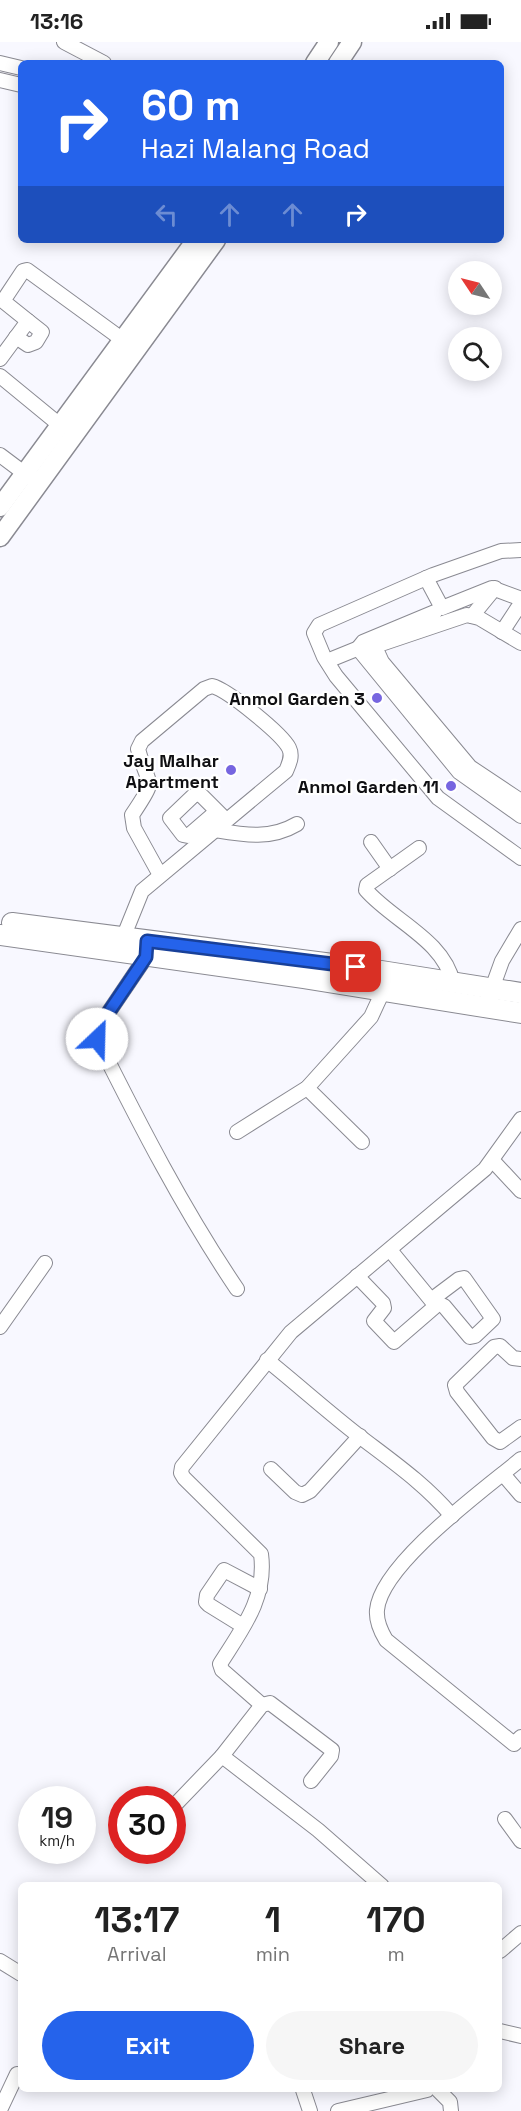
<!DOCTYPE html>
<html lang="en">
<head>
<meta charset="utf-8">
<style>
	body { margin:0; font-family:"Space Grotesk",sans-serif; background:#f6f6f6; color:#222; height:100vh; display:flex; flex-direction:column; font-size:22px; white-space:nowrap }
	* { box-sizing:border-box; margin:0 }
	p { font-size:20px; color:#767676 }
	.icon { flex:none; width:33px; height:33px; fill:none; stroke:currentColor; stroke-width:2; stroke-linecap:round; stroke-linejoin:round }
	.map { position:relative; flex:1; overflow:hidden }
	.sheet { position:absolute; left:18px; top:1840px; width:484px; height:210px; display:flex; flex-direction:column; background:#fff; border-radius:9px; box-shadow:0 3px 15px #0003 }
	.sheet>* { flex:none }
	.guide { position:absolute; left:18px; top:18px; width:486px; height:183px; border-radius:9px; box-shadow:0 3px 15px #0003; background:#2563eb; color:#fff; overflow:hidden }
	.needle { width:39px; rotate:305deg }
	.buttons { position:absolute; left:448px; top:219px; display:grid; gap:12px }
	.buttons a { display:grid; place-items:center; width:54px; height:54px; border-radius:50%; background:#fff; box-shadow:0 3px 15px #0003; font-size:30px }
	.speed { position:absolute; left:18px; top:1744px; display:flex; gap:12px; font-size:30px; font-weight:700; text-align:center }
	.speed>* { display:grid; place-content:center; width:78px; height:78px; border-radius:50%; background:#fff; box-shadow:0 3px 15px #0003; line-height:1 }
	.speed small { font-size:15px; font-weight:400 }
	.speed .limit { border:9px solid #d22; background:#fff; color:#111 }
	.pin { position:absolute; display:grid; place-items:center; width:51px; height:51px; color:#fff; margin:-26px; border-radius:12px; box-shadow:0 3px 9px #0006 }
	.me { position:absolute; width:66px; margin:-33px; rotate:24deg; stroke-linejoin:round; filter:drop-shadow(0 0 4px #0008) }
	.turn { display:flex; align-items:center; gap:21px; height:126px; padding:0 24px; font-size:27px }
	.turn .icon { width:78px; height:78px; stroke-width:2.5 }
	.turn b { display:block; font-size:42px; line-height:51px }
	.lanes { display:flex; align-items:center; height:57px; padding:0 24px; background:#0003; justify-content:center; gap:30px; direction:ltr }
	.lanes .off { opacity:.35 }
	.eta { display:flex; justify-content:space-evenly; align-items:center; height:102px; text-align:center }
	.eta b { font-size:36px; font-weight:700; line-height:42px }
	.action { display:flex; gap:12px; margin-top:auto; padding:12px 24px }
	.action a { flex:1; height:69px; border-radius:36px; background:#2563eb; color:#fff; font-size:24px; font-weight:700; line-height:69px; text-align:center }
	.action a+a { background:#f6f6f6; color:#222 }
	.status { display:flex; justify-content:space-between; align-items:center; height:42px; padding:0 30px; background:#fff; direction:ltr }
	.status svg { height:16px; fill:currentColor }
	.map>svg:first-child { display:block }
	.lines { fill:none; stroke-linecap:round; stroke-linejoin:round }
	.minor-casing { stroke:#8a8a92; stroke-width:16 }
	.tertiary-casing { stroke:#8a8a92; stroke-width:21 }
	.secondary-casing { stroke:#8a8a92; stroke-width:22 }
	.minor { stroke:#fff; stroke-width:14 }
	.tertiary { stroke:#fff; stroke-width:18 }
	.secondary { stroke:#fff; stroke-width:20 }
	.route-casing { stroke:#184099; stroke-width:15 }
	.route { stroke:#2563eb; stroke-width:10 }
	.poi-dot { fill:#7665e0; stroke:#fff; stroke-width:2 }
	.labels { text-anchor:middle; dominant-baseline:central; stroke-width:4.5; stroke-linejoin:round; paint-order:stroke }
	.poi-label { font-size:18px; font-weight:bold; fill:#0f0f12; stroke:#fff; text-anchor:end }
</style>
</head>
<body>
<div class="status"><b>13:16</b><svg viewBox="0 0 49 12"><path d="M0 12V9h3v3zM5 12V6h3v6zM10 12V3h3v9zM15 12V0h3v12zM26 1h20v11H26zM47 4h2v5h-2z"/></svg></div>
<div class="map">
<svg width="521" height="2069" viewBox="0 0 521 2069">
	<rect width="100%" height="100%" fill="#f8f8ff"/>
	<g class="lines">
		<defs>
			<g id="minor">
				<path d="M 64,0 L 104,21"/>
				<path d="M 0,21 L 21,26"/>
				<path d="M 0,38 L 21,43"/>
				<path d="M 16,295 L 28,303 L 36,300 L 42,290 L 28,279"/>
				<path d="M 0,317 L 28,279 L 3,259 L 23,229 L 27,228 L 123,298"/>
				<path d="M 0,334 L 61,384"/>
				<path d="M 0,413 L 32,437"/>
				<path d="M 521,508 L 501,509 L 433,533 L 319,583 L 314,591 L 324,615 L 336,634 L 438,756 L 521,816"/>
				<path d="M 426,536 L 442,566 L 492,546 L 519,556 L 521,561 L 502,590"/>
				<path d="M 435,570 L 363,600 L 359,605 L 360,609 L 459,730 L 521,774"/>
				<path d="M 472,574 L 495,546"/>
				<path d="M 521,601 L 479,576 L 467,573 L 381,602 L 376,607 L 382,620 L 470,725 L 521,759"/>
				<path d="M 327,619 L 359,606 L 367,607"/>
				<path d="M 217,769 L 188,794 L 183,793 L 170,776 L 193,754 L 198,752 L 201,753 L 226,778"/>
				<path d="M 214,788 C 244,793 270,798 297,782"/>
				<path d="M 371,800 L 390,827"/>
				<path d="M 419,806 L 367,843 L 366,848 C 393,879 444,898 453,941"/>
				<path d="M 123,896 L 142,849 L 286,729 C 289,722 293,714 289,706 C 282,692 228,648 212,644 L 204,647 L 142,699 L 138,707 C 149,748 158,734 132,773 L 134,786 L 160,833"/>
				<path d="M 147,907 L 146,915 L 98,986 L 97,997 C 140,1083 183,1167 237,1247"/>
				<path d="M 489,955 L 502,919 L 521,887"/>
				<path d="M 307,1046 L 362,1100"/>
				<path d="M 237,1090 L 307,1046 L 371,975 L 383,949"/>
				<path d="M 493,1119 L 521,1149"/>
				<path d="M 390,1208 L 431,1258 L 444,1264 L 470,1295 L 475,1294 L 493,1277 L 464,1236 L 459,1237 L 431,1258"/>
				<path d="M 357,1234 L 383,1261 L 384,1266 L 374,1279 L 394,1300 L 438,1262"/>
				<path d="M 0,1285 L 45,1221"/>
				<path d="M 521,1317 L 513,1316 L 500,1304 L 494,1305 L 455,1343 L 457,1350 L 493,1396 L 500,1400 L 521,1385"/>
				<path d="M 267,1318 C 298,1343 328,1370 359,1394 C 393,1420 425,1442 452,1474"/>
				<path d="M 521,1417 C 485,1447 381,1522 377,1568 C 376,1579 380,1588 386,1598 L 514,1702 L 521,1695"/>
				<path d="M 271,1427 L 295,1450 L 302,1453 L 310,1449 L 360,1394"/>
				<path d="M 503,1432 L 521,1453"/>
				<path d="M 243,1584 L 209,1563 L 206,1560 L 207,1553 L 224,1528 L 260,1547"/>
				<path d="M 262,1663 L 222,1628 L 220,1622 C 242,1587 267,1556 261,1512 L 184,1436 L 181,1431 L 182,1425 L 291,1290 L 485,1127 L 521,1077"/>
				<path d="M 222,1714 L 262,1663 L 270,1661 L 332,1708 L 331,1714 L 311,1739"/>
				<path d="M 172,1766 L 222,1714 L 318,1788 L 382,1844"/>
				<path d="M 505,1777 L 521,1799"/>
				<path d="M 500,1909 L 521,1891"/>
				<path d="M 0,1919 L 21,1932"/>
				<path d="M 500,1989 L 521,1994"/>
				<path d="M 303,2048 L 310,2069"/>
				<path d="M 438,2048 L 450,2060 L 451,2069"/>
				<path d="M 0,2068 L 17,2032"/>
				<path d="M 338,2069 L 427,2048"/>
			</g>
			<g id="tertiary">
				<path d="M 315,21 L 329,0"/>
				<path d="M 338,21 L 352,0"/>
				<path d="M 0,465 L 196,198"/>
				<path d="M 0,495 L 216,198"/>
			</g>
			<g id="secondary">
				<path d="M 12,881 L 356,925 L 521,951"/>
				<path d="M 0,893 L 304,936 L 521,971"/>
			</g>
		</defs>
		<use href="#minor" class="minor-casing"/>
		<use href="#tertiary" class="tertiary-casing"/>
		<use href="#secondary" class="secondary-casing"/>
		<use href="#minor" class="minor"/>
		<use href="#tertiary" class="tertiary"/>
		<use href="#secondary" class="secondary"/>
	</g>
	<g class="lines">
		<defs>
			<path id="route" d="M 97,997 L 98,986 L 146,915 L 147,899 L 356,925"/>
		</defs>
		<use href="#route" class="route-casing"/>
		<use href="#route" class="route"/>
	</g>
	<g class="poi-dot">
		<circle cx="377" cy="656" r="6"/>
		<circle cx="231" cy="728" r="6"/>
		<circle cx="451" cy="744" r="6"/>
	</g>
	<g class="labels">
		<g class="poi-label">
			<text x="365" y="656">Anmol Garden 3</text>
			<text x="219" y="718">Jay Malhar<tspan x="219" dy="21">Apartment</tspan></text>
			<text x="439" y="744">Anmol Garden 11</text>
		</g>
	</g>
</svg>
<div class="buttons">
<a><svg class="needle" viewBox="-14 -14 28 28"><path d="M0-13l5 13h-10z" fill="#e53935"/><path d="M0 13l5-13h-10z" fill="#767676"/></svg></a>
<a><svg class="icon" aria-label="search" viewBox="0 0 24 24"><circle cx="10" cy="10" r="6"/><path d="M15 15l6 6"/></svg></a>
</div>
<div class="speed"><div>19<small>km/h</small></div><div class="limit">30</div></div>
<div class="pin" style="left:356px;top:925px;background:#d93025"><svg class="icon" aria-label="arrive" viewBox="0 0 24 24"><path d="M6 21V4h12l-3 4 3 4H6"/></svg></div>
<svg class="me" style="left:97px;top:997px" viewBox="-20 -20 40 40"><circle r="19" fill="#fff"/><path d="M0-13L10 11 0 6-10 11z" fill="#2563eb"/></svg>
<div class="guide">
<div class="turn"><svg class="icon" aria-label="right" viewBox="0 0 24 24"><path d="M7 20v-9h11M14 6l5 5-5 5"/></svg><div><b>60 m</b>Hazi Malang Road</div></div>
<div class="lanes"><svg class="icon off" aria-label="left" viewBox="0 0 24 24"><path d="M17 20v-9H6M10 6l-5 5 5 5"/></svg><svg class="icon off" aria-label="ahead" viewBox="0 0 24 24"><path d="M12 20V5M6 11l6-6 6 6"/></svg><svg class="icon off" aria-label="ahead" viewBox="0 0 24 24"><path d="M12 20V5M6 11l6-6 6 6"/></svg><svg class="icon" aria-label="right" viewBox="0 0 24 24"><path d="M7 20v-9h11M14 6l5 5-5 5"/></svg></div>
</div>
<section class="sheet">
<div class="eta">
<div><b>13:17</b><p>Arrival</p></div>
<div><b>1</b><p>min</p></div>
<div><b>170</b><p>m</p></div>
</div>
<div class="action"><a>Exit</a><a>Share</a></div>
</section>
</div>
</body>
</html>
